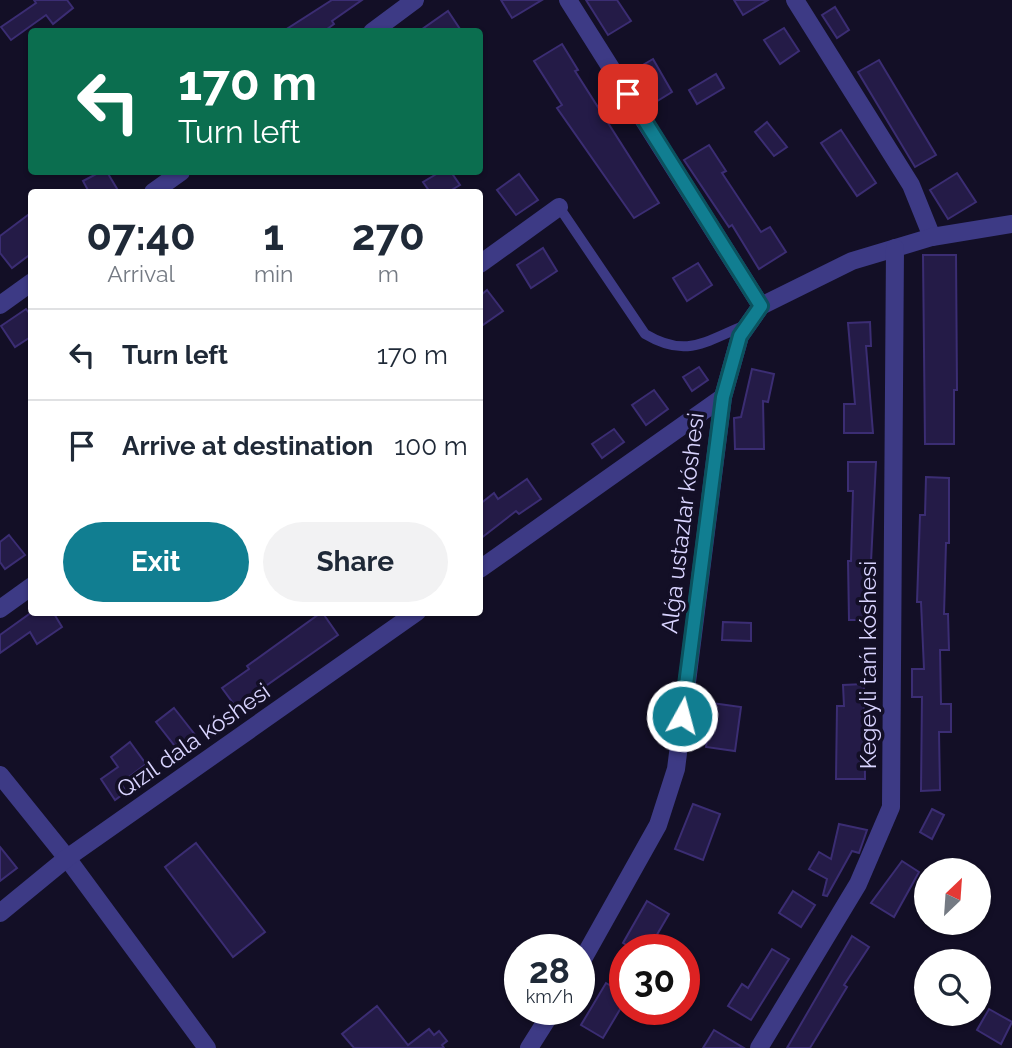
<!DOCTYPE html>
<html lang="en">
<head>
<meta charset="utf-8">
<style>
	body { margin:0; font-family:Raleway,sans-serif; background:#f2f2f3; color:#1f2937; height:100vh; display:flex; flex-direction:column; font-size:26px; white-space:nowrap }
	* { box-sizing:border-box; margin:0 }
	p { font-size:23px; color:#747a83 }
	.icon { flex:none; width:38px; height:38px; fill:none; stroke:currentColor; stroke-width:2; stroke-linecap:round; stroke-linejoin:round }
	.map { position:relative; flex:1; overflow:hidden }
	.sheet { position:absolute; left:28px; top:189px; width:455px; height:427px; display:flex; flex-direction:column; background:#fff; border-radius:7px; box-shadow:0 2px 5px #0004 }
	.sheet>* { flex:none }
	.guide { position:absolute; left:28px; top:28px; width:455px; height:147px; border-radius:7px; box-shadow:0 2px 5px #0004; background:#0b6e4f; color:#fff; overflow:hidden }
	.needle { width:46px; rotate:25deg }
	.controls { position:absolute; left:914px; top:858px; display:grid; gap:14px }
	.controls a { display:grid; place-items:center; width:77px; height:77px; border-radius:50%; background:#fff; box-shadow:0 2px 5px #0004; font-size:35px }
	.speed { position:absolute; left:504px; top:934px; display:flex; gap:14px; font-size:35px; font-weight:700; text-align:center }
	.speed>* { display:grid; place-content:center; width:91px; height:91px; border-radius:50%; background:#fff; box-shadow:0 2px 5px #0004; line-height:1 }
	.speed small { font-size:18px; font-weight:400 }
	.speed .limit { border:10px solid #d22; background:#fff; color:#111 }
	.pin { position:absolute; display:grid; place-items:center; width:60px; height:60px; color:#fff; margin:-30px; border-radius:14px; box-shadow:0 4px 10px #0006 }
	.me { position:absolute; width:77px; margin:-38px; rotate:7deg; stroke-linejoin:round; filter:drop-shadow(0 0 5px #0008) }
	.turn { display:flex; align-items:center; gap:24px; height:147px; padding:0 35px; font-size:32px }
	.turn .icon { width:91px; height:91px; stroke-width:2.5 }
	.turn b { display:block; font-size:49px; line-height:60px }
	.eta { display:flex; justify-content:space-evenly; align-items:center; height:119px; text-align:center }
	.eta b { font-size:42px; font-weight:700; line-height:49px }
	.action { display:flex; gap:14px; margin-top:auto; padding:14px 35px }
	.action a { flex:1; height:80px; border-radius:42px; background:#117e91; color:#fff; font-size:28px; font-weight:700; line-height:80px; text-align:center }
	.action a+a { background:#f2f2f3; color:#1f2937 }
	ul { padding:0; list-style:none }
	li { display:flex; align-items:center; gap:21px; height:91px; padding:0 35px; border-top:2px solid #e0e1e3 }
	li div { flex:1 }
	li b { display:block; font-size:26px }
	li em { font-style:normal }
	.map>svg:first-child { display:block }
	.building { fill:#241b47; stroke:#3b2d73; stroke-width:2 }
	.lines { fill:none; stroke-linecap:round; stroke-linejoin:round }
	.lane { stroke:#3d3a85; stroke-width:10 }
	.street { stroke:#3d3a85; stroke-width:18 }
	.route-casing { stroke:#0b525e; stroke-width:18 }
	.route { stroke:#117e91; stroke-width:12 }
	.labels { text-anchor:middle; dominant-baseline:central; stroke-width:7; stroke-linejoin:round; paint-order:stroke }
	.street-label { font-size:23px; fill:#d9d4ff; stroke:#130f26 }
</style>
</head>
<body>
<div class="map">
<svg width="1012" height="1048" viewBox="0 0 1012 1048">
	<rect width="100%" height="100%" fill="#130f26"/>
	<g class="building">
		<path d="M 34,0 L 67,0 L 73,8 L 53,24 L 46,15 L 11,40 L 1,27 L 36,3 Z"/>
		<path d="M 332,0 L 362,0 L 332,21 L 334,24 L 323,32 L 282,32 Z"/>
		<path d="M 501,0 L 542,0 L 512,18 Z"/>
		<path d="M 586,0 L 617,0 L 631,21 L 608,35 Z"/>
		<path d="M 734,0 L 768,0 L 743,15 Z"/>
		<path d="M 835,7 L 849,30 L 837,38 L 822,15 Z"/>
		<path d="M 448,11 L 462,32 L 418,32 Z"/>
		<path d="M 784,28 L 799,51 L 780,64 L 764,40 Z"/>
		<path d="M 562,44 L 578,70 L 575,71 L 659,203 L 634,218 L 557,108 L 562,105 L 534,61 Z"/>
		<path d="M 653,59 L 672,92 L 649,106 L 629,73 Z"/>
		<path d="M 879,60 L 936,155 L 915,167 L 858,72 Z"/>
		<path d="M 716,74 L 724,88 L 697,104 L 689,90 Z"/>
		<path d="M 767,122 L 787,147 L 774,156 L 755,132 Z"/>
		<path d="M 841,130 L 876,183 L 857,196 L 821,143 Z"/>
		<path d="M 709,145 L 726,171 L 722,173 L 761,232 L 770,227 L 786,252 L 759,269 L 732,225 L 729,227 L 684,160 Z"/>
		<path d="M 100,172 L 107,172 L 119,192 L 89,192 L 83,181 Z"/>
		<path d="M 440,172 L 451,172 L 460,185 L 448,192 L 430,192 L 423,182 Z"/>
		<path d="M 957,173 L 976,202 L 948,219 L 930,190 Z"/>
		<path d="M 519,174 L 538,200 L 516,215 L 497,190 Z"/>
		<path d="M 32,212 L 32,253 L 12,268 L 0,253 L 0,236 Z"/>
		<path d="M 543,248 L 557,271 L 531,288 L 517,265 Z"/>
		<path d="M 923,255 L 956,255 L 957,390 L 954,390 L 954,444 L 925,444 Z"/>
		<path d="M 698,263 L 712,285 L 687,301 L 673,278 Z"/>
		<path d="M 487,290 L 503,311 L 480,327 L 480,296 Z"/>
		<path d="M 26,309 L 32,317 L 32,336 L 15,347 L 1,326 Z"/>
		<path d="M 870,322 L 871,346 L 866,346 L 873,433 L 844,433 L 844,404 L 855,404 L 848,323 Z"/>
		<path d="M 699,367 L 708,380 L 692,391 L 683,377 Z"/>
		<path d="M 752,369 L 774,374 L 768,402 L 763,401 L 764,449 L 735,449 L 734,418 L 741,417 Z"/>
		<path d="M 654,390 L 668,409 L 646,425 L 632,405 Z"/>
		<path d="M 614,429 L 624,442 L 602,458 L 592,444 Z"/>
		<path d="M 848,462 L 876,462 L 869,602 L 875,602 L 875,620 L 849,620 L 848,561 L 851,561 L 853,491 L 848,491 Z"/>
		<path d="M 926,477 L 949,478 L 949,543 L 946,543 L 944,614 L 948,614 L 949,650 L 940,650 L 941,704 L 951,704 L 951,732 L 939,732 L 940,790 L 921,791 L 922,697 L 912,697 L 912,669 L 924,669 L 921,602 L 917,602 L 920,515 L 925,515 Z"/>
		<path d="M 527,479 L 541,499 L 519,514 L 516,511 L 480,539 L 480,504 L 494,493 L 498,499 Z"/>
		<path d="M 9,535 L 25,555 L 5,569 L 0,562 L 0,542 Z"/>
		<path d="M 32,612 L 53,612 L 62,627 L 37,644 L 30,632 L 0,653 L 0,635 Z"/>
		<path d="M 322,612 L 338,635 L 236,707 L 222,688 L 249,669 L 247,666 Z"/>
		<path d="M 723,622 L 751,623 L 751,641 L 722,640 Z"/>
		<path d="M 864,684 L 865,779 L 836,779 L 837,706 L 844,706 L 843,685 Z"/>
		<path d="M 712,703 L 741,707 L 735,751 L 706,747 Z"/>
		<path d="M 174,708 L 196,736 L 178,750 L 156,722 Z"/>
		<path d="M 130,742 L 146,764 L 121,783 L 126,792 L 115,800 L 101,779 L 118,767 L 111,757 Z"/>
		<path d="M 693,804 L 720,814 L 703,860 L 675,849 Z"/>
		<path d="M 932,809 L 944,815 L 932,839 L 920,832 Z"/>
		<path d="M 839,824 L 867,830 L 859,853 L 852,851 L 827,896 L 823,895 L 827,879 L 809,869 L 819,852 L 831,859 Z"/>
		<path d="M 196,843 L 265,932 L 233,957 L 165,867 Z"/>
		<path d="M 0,847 L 17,868 L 0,881 Z"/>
		<path d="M 902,861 L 919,872 L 894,917 L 871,903 Z"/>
		<path d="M 793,891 L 815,905 L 801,927 L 779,913 Z"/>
		<path d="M 647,901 L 669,914 L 648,950 L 635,950 L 623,943 Z"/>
		<path d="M 852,936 L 869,947 L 844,985 L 847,987 L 810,1048 L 787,1048 Z"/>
		<path d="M 772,949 L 789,959 L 751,1020 L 728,1006 L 742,984 L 748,988 Z"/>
		<path d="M 606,983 L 625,994 L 625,1001 L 603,1038 L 581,1025 Z"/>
		<path d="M 377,1006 L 408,1045 L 429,1029 L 434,1035 L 439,1031 L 447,1041 L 442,1045 L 444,1048 L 354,1048 L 342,1034 Z"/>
		<path d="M 989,1009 L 1012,1022 L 1001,1044 L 977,1030 Z"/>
		<path d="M 714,1030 L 744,1048 L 703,1048 Z"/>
	</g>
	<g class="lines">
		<path class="lane" d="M 559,207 L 645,334 C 687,359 705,341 746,325"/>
		<g class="street">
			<path d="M 568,0 L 761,306"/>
			<path d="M 795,0 L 911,185 L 932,237"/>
			<path d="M 372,32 L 415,0"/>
			<path d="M 153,192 L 181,172"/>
			<path d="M 480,264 L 559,207"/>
			<path d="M 0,305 L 32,282"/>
			<path d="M 480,569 L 723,397"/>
			<path d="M 0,609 L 32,586"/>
			<path d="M 0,775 L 67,858 L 207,1048"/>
			<path d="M 0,913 L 67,858 L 417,612"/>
			<path d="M 579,966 L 658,825 L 676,769 L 723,397 L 740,336 L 761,306 L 852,261 L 932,237 L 1012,224"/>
			<path d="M 529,1048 L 553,1010"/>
			<path d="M 759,1048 L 858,884 L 891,807 L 895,248"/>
		</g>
	</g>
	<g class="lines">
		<defs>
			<path id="route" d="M 628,94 L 761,306 L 740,336 L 723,397 L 682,716"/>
		</defs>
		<use href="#route" class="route-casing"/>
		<use href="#route" class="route"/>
	</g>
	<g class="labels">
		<g class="street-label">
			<text transform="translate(682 523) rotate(-83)">Alǵa ustazlar kóshesi</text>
			<text transform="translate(867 665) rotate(-90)">Kegeyli tańı kóshesi</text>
			<text transform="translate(193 740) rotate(-35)">Qızıl dala kóshesi</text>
		</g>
	</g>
</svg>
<div class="controls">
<a><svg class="needle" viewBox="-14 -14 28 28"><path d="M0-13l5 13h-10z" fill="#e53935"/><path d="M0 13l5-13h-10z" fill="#747a83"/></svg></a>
<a><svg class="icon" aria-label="search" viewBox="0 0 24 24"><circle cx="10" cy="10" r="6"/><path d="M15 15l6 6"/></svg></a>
</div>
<div class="speed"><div>28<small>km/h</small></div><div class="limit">30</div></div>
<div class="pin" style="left:628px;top:94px;background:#d93025"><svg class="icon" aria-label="arrive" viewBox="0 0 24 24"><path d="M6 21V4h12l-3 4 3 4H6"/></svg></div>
<svg class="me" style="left:682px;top:716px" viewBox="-20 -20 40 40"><circle r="17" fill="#117e91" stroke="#fff" stroke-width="3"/><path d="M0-11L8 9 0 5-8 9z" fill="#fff"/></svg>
<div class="guide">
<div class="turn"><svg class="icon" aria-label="left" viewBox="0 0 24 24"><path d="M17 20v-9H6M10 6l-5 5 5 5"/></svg><div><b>170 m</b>Turn left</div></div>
</div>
<section class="sheet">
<div class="eta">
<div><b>07:40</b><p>Arrival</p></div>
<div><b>1</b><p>min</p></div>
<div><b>270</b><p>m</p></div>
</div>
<ul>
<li><svg class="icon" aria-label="left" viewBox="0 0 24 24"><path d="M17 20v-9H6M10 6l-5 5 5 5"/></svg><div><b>Turn left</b></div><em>170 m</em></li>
<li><svg class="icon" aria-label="arrive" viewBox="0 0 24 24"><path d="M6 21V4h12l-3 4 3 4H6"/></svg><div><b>Arrive at destination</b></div><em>100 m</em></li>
</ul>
<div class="action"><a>Exit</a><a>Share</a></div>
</section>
</div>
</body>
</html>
